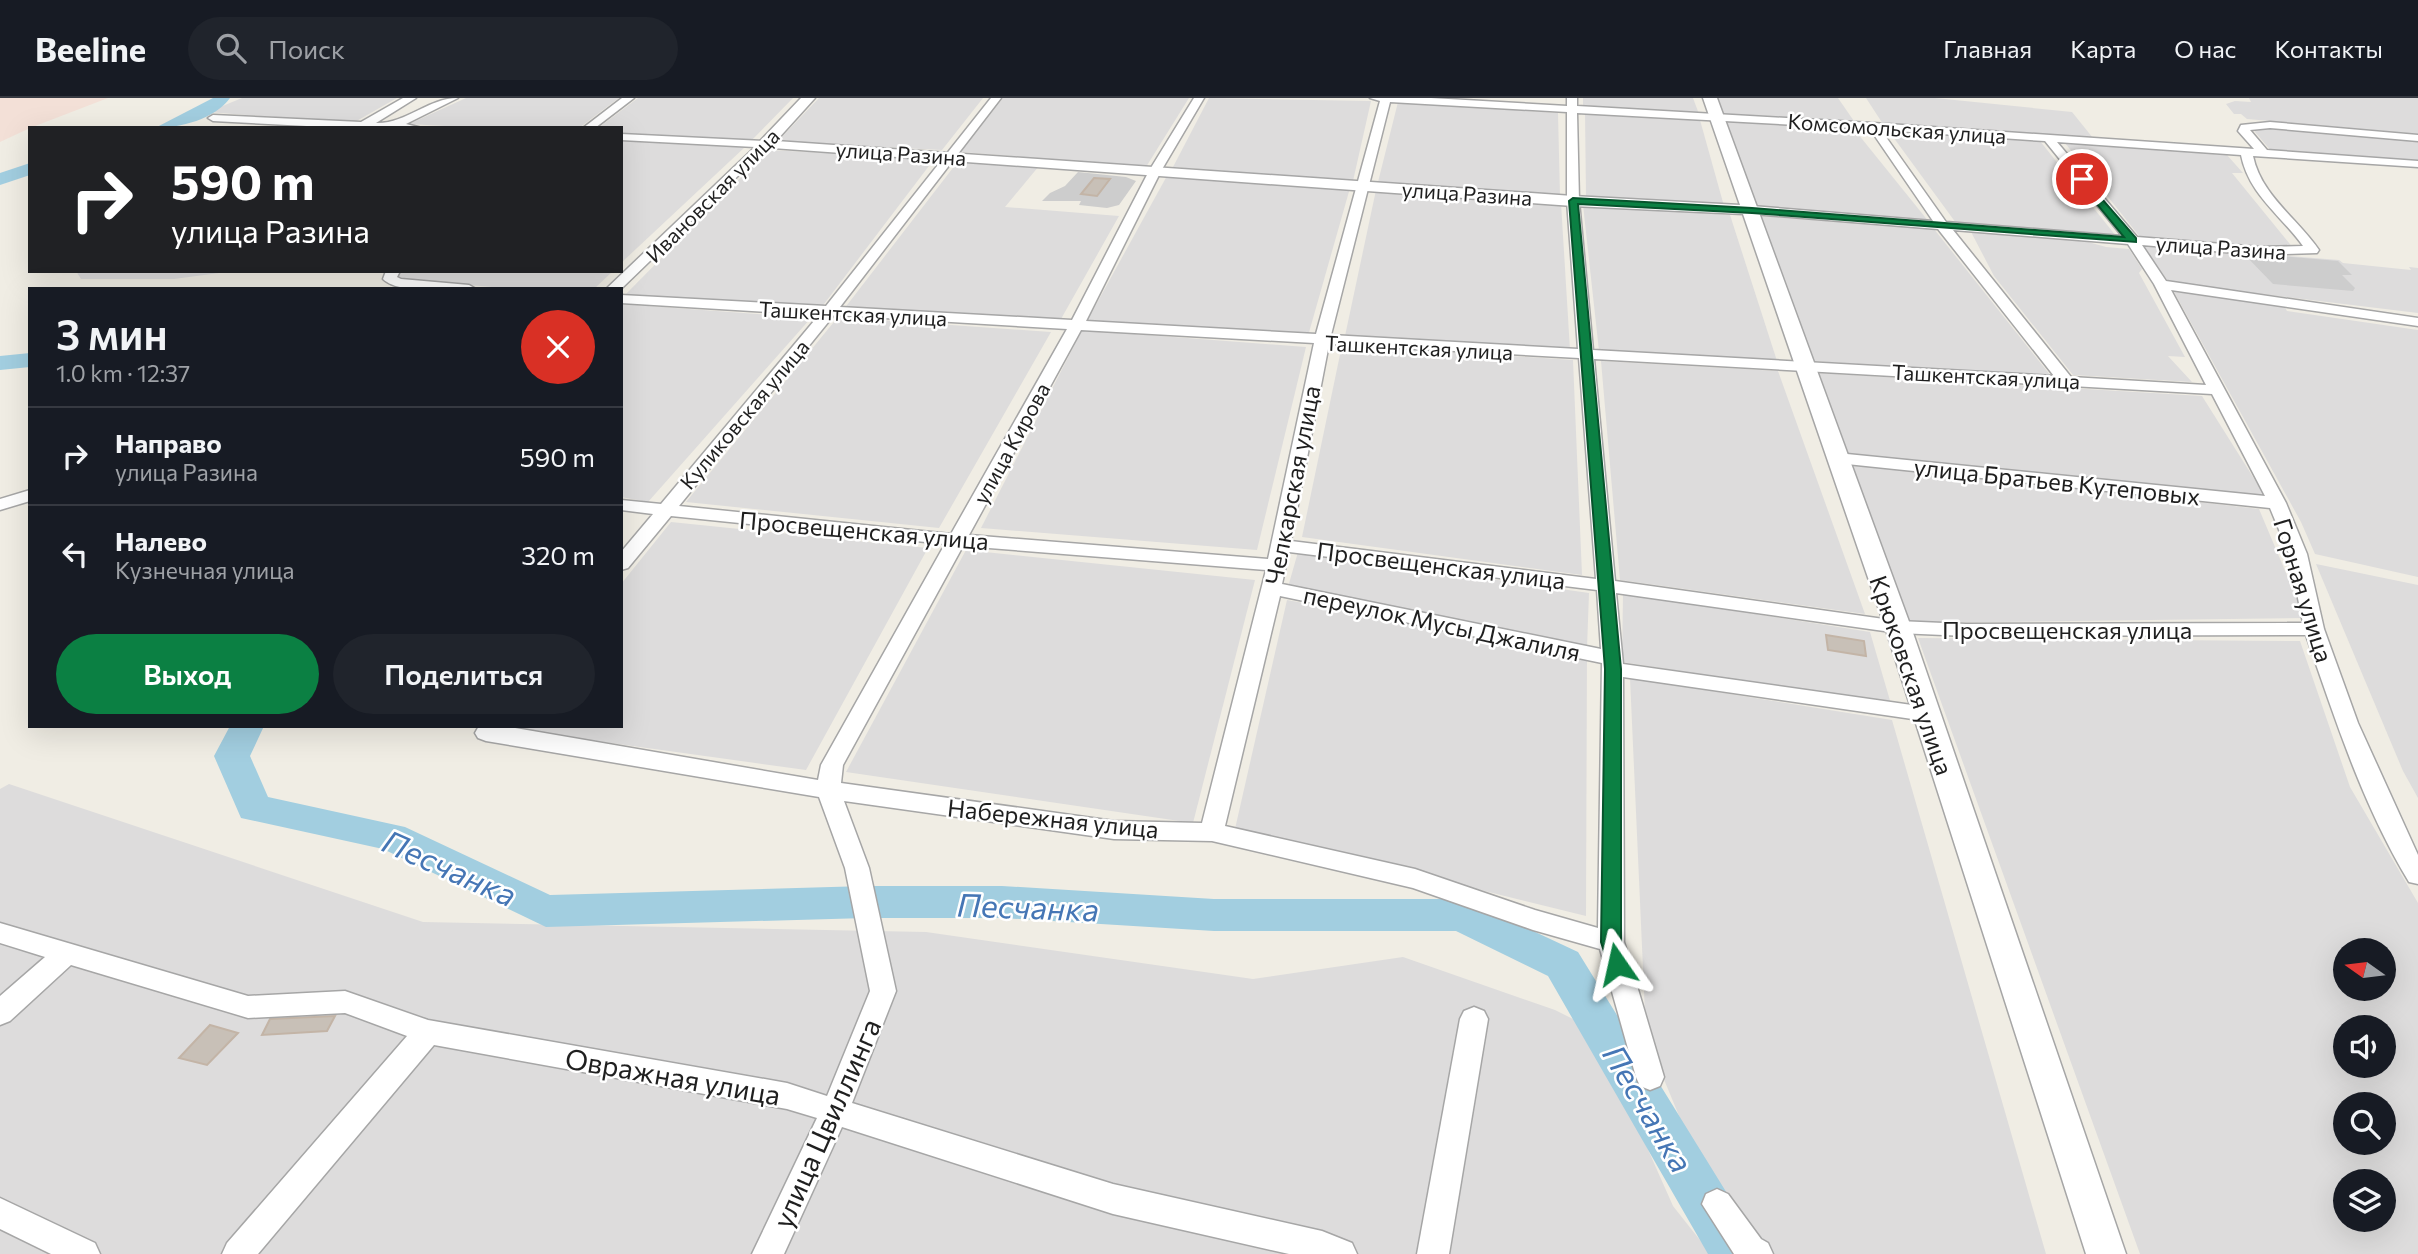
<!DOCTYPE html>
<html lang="ru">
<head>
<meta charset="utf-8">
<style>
	body { margin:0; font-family:Commissioner,sans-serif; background:#20242c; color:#f1f3f6; height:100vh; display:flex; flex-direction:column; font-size:26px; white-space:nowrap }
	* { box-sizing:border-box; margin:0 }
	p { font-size:23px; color:#9ea1a6 }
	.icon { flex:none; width:38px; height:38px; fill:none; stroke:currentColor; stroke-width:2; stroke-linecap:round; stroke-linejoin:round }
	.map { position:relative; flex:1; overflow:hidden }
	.panel { position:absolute; left:28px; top:189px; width:595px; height:441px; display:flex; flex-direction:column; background:#171b24; border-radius:0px; box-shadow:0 7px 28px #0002 }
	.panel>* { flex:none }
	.banner { position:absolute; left:28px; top:28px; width:595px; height:147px; border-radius:0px; box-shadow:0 7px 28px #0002; background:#202124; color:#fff; overflow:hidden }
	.needle { width:46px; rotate:284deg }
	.controls { position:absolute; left:2333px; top:840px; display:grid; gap:14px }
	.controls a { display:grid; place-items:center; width:63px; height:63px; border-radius:50%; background:#171b24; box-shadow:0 7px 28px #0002; font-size:35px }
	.pin { position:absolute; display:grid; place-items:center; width:60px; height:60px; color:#fff; margin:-30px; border:4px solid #fff; border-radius:50%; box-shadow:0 2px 7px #0007 }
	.me { position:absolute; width:77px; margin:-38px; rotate:349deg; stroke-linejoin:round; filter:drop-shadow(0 0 5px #0008) }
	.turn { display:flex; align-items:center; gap:24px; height:147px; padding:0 28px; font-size:32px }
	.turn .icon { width:91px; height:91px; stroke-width:2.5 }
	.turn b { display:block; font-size:49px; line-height:60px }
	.round { display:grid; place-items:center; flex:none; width:74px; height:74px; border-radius:37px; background:#20242c }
	.summary { display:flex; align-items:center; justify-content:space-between; height:119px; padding:0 28px }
	h1 { font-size:42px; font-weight:600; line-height:52px }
	.cta { display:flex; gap:14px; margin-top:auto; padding:14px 28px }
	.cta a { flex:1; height:80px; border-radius:42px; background:#0b8043; color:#fff; font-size:28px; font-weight:600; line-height:80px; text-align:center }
	.cta a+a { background:#20242c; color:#f1f3f6 }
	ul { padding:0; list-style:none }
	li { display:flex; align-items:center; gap:21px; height:98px; padding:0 28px; border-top:2px solid #363941 }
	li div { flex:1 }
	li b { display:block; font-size:26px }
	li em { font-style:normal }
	header { display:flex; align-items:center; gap:42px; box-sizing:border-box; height:98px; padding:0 35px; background:#171b24; border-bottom:2px solid #363941 }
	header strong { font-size:33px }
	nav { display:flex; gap:38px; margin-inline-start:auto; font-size:24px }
	.search { width:490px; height:63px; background:#20242c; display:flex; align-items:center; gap:18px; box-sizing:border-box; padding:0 24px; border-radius:38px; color:#9ea1a6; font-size:26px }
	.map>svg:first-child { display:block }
	.residential { fill:#dddcdc; fill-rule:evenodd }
	.religious { fill:#cdcdcd }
	.military { fill:#f3e0d7 }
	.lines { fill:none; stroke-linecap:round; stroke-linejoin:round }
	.river { fill:#a2cee0; fill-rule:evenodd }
	.building { fill:#c8c0b7; stroke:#c3b4a6; stroke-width:2 }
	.minor-casing { stroke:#a6a6a6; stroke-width:3 }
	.tertiary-casing { stroke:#a6a6a6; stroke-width:3 }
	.minor { fill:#fff; fill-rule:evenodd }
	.tertiary { fill:#fff; fill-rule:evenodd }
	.route { fill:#0b8043; stroke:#07532c; stroke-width:2 }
	.labels { text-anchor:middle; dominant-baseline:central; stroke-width:5; stroke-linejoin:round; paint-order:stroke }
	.far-street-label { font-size:21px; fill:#1f1f1f; stroke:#fff }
	.street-label { font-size:24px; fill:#1f1f1f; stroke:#fff }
	.near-street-label { font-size:28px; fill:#1f1f1f; stroke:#fff }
	.near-water-label { font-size:32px; font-style:italic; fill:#4576b5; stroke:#fff }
</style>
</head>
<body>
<header>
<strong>Beeline</strong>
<div class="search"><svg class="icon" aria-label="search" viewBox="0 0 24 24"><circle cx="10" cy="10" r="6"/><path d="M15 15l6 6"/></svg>Поиск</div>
<nav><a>Главная</a><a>Карта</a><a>О нас</a><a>Контакты</a></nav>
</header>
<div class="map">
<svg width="2418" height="1156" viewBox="0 0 2418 1156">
	<rect width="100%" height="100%" fill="#f0ede4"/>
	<g class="residential">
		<path d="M 242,0 L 397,0 L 353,25 L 208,14 Z"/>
		<path d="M 466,0 L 619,0 L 579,30 L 481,30 L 409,26 Z"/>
		<path d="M 638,0 L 793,0 L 752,42 L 621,36 L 621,30 L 598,30 Z"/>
		<path d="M 819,0 L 983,0 L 942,52 L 777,44 Z"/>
		<path d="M 1003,0 L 1189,0 L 1146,69 L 961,54 Z"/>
		<path d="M 1209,0 L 1371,3 L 1353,83 L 1173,69 Z"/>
		<path d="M 1583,0 L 1693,0 L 1699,16 L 1583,9 Z"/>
		<path d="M 1714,0 L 1838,0 L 1856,26 L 1722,18 Z"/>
		<path d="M 1866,0 L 1935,0 L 2072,14 L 2093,40 L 1883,26 Z"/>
		<path d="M 2249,0 L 2418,0 L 2418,36 L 2247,21 L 2241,16 L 2234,16 L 2226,6 L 2235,3 L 2251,4 Z"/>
		<path d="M 1398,4 L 1558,15 L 1560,98 L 1378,84 Z"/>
		<path d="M 1585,15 L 1700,22 L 1724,108 L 1586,99 Z"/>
		<path d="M 1723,23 L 1854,31 L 1929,124 L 1758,110 Z"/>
		<path d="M 2256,29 L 2418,43 L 2418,64 L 2272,54 L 2255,34 Z"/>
		<path d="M 1888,32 L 2040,43 L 2116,138 L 1956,125 Z"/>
		<path d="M 621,43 L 745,49 L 621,165 Z"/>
		<path d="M 2065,45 L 2227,57 L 2243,75 L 2232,75 L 2294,151 L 2140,139 Z"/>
		<path d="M 768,52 L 935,60 L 821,210 L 625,197 Z"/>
		<path d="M 959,62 L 1039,68 L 1005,109 L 1119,118 L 1061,221 L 844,211 Z"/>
		<path d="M 1168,76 L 1350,90 L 1308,238 L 1087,223 Z"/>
		<path d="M 1376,92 L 1561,105 L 1570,252 L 1345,238 Z"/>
		<path d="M 1583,107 L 1730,117 L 1777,263 L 1599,253 Z"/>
		<path d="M 1759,118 L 1934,131 L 2051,278 L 1812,263 Z"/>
		<path d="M 1970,132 L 2081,142 L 2106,149 L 2129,151 L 2142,171 L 2139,175 L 2185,259 L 2168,258 L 2192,284 L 2073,277 L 1994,178 Z"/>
		<path d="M 2142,146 L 2339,162 L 2343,165 L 2411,172 L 2409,169 L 2418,170 L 2418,215 L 2169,185 Z"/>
		<path d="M 76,173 L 234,173 L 174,181 L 81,181 Z"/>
		<path d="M 400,173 L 613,173 L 594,191 L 516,191 L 397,181 L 395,177 Z"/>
		<path d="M 2174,194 L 2217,198 L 2284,208 L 2287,213 L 2418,232 L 2418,479 L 2315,456 L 2301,424 Z"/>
		<path d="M 621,206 L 811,220 L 648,404 L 621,399 Z"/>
		<path d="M 838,219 L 1051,234 L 939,430 L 686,404 Z"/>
		<path d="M 1082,232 L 1306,249 L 1257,452 L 981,430 Z"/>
		<path d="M 1342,247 L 1573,262 L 1582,477 L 1302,439 Z"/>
		<path d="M 1601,263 L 1778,273 L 1865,516 L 1620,482 Z"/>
		<path d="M 1818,275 L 2202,298 L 2265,398 L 1846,359 Z"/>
		<path d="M 1852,364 L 2259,411 L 2305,520 L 1909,525 L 1862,404 Z"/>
		<path d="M 671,424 L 928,450 L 806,672 L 503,630 L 505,628 L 621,628 L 621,486 Z"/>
		<path d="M 966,452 L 1255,482 L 1193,725 L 846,674 Z"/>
		<path d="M 1298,454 L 1589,495 L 1587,550 L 1288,489 Z"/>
		<path d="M 2316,466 L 2418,487 L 2418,700 L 2403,673 Z"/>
		<path d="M 1623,495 L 1870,534 L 1891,606 L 1622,564 Z"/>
		<path d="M 1287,502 L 1587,558 L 1586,818 L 1235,731 Z"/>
		<path d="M 1918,540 L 2300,543 L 2350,689 L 2418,805 L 2418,1156 L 2140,1156 ZM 2345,852 L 2384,852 L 2384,891 L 2345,891 ZM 2345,929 L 2384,929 L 2384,968 L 2345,968 ZM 2345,1006 L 2384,1006 L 2384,1045 L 2345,1045 ZM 2345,1083 L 2384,1083 L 2384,1122 L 2345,1122 Z"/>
		<path d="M 1630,580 L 1892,622 L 2046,1156 L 1775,1156 L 1753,1146 L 1682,1025 L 1646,938 Z"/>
		<path d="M 9,686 L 423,824 L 926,834 L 1253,881 L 1403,859 L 1555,912 L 1595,932 L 1673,1108 L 1711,1156 L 0,1156 L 0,691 Z"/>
	</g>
	<g class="religious">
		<path d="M 1078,74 L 1126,79 L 1136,83 L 1119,107 L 1107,110 L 1079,107 L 1081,103 L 1042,103 L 1050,95 L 1065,88 Z"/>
		<path d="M 2243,155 L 2338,163 L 2352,177 L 2342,177 L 2355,190 L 2353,193 L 2273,186 Z"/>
	</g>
	<path class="military" d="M 0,0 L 108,0 L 30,30 L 0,44 Z"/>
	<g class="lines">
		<g class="river">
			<path d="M 213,0 L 230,0 C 215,21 180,30 155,30 Z"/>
			<path d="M 30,65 L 30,77 L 0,87 L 0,75 Z"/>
			<path d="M 30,255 L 30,269 L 0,272 L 0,258 Z"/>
			<path d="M 230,628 L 264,628 L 250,658 L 268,699 L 405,729 L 550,797 L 866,788 L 1002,788 L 1214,801 L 1461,801 L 1475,806 L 1578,854 L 1754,1139 L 1761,1156 L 1708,1156 L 1548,878 L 1456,833 L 1214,833 L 1002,820 L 866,820 L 546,829 L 383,751 L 241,720 L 214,658 Z"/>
		</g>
	</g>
	<g class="building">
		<path d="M 1094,80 L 1110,81 L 1097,98 L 1081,96 Z"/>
		<path d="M 1826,537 L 1864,543 L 1866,558 L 1828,552 Z"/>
		<path d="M 335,918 L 327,933 L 262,937 L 270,921 Z"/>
		<path d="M 210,927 L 238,935 L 207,967 L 179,960 Z"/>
	</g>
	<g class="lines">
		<defs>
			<g id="minor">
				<path d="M 403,0 L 416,0 L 376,25 C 406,26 428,0 458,0 L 406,26 L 422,30 L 345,30 L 213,23 L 208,20 L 213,17 L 361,24 Z"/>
				<path d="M 622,0 L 634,0 L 595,30 L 583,30 Z"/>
				<path d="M 991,0 L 1001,0 L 840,209 L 1072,222 L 1149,73 L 1194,0 L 1204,0 L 1161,73 L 1086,223 L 1316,236 L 1380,3 L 1370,0 L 1431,0 L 1567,8 L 1567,0 L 1577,0 L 1577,8 L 1873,25 L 2254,51 L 2238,33 L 2241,27 L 2270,24 L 2418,37 L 2418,43 L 2270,30 L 2250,32 L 2267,52 L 2418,63 L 2418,69 L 2253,58 C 2261,97 2297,120 2319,152 L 2317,155 L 2260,157 L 2142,147 L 2166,183 L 2418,220 L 2418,228 L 2171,192 L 2286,405 L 2307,456 L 2324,531 L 2358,625 L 2418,757 L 2418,786 L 2409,784 C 2363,708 2335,621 2306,537 L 1966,538 L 1898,535 L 1616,495 L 1623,566 L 1926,609 L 1934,611 L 1937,616 L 1934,621 L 1926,623 L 1623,579 L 1624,844 L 1664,979 L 1660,988 L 1650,992 L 1640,988 L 1636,979 L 1600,851 L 1533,832 L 1413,790 L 1212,743 L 1114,741 L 844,703 L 869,770 L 896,893 L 852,1005 L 1113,1086 L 1322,1133 L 1352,1145 L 1357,1156 L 1289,1156 L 1113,1116 L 842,1029 L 784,1156 L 752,1156 L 817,1020 L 787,1011 L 434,947 L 258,1156 L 222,1156 L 227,1145 L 407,938 L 345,915 L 248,920 L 71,867 L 10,923 L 0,927 L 0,898 L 45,859 L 0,845 L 0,825 L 248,898 L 345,893 L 428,922 L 787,985 L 827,998 L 870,893 L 845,770 L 819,699 L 486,643 L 478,640 L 475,635 L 479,628 L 503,628 L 818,682 L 821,667 L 945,446 L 671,418 L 628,470 L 621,472 L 621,454 L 653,416 L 621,412 L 621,402 L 661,406 L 819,217 L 621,205 L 621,197 L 826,208 ZM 1390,4 L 1567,14 L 1567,103 L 1578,251 L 1331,237 ZM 1577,15 L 1870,31 L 1933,123 L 1752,108 L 1746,112 L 1752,116 L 1938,131 L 2054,278 L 1593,252 L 1579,103 ZM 1881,32 L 2045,43 L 2122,138 L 1946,124 ZM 2057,44 L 2241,57 C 2249,97 2281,117 2303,148 L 2260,149 L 2137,139 ZM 1953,132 L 2128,146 L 2154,186 L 2206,287 L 2071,279 ZM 834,217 L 1067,231 L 951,436 L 679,408 ZM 1081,232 L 1314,245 L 1268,461 L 969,437 ZM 1329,246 L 1579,260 L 1596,481 L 1291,443 ZM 1594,261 L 2212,296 L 2265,398 L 1837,355 L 1828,360 L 1837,365 L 2270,410 L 2289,456 L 2303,525 L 1966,526 L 1898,523 L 1615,483 ZM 963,448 L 1266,472 L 1202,725 L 1114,723 L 841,685 L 843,667 ZM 1289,454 L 1597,492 L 1601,551 L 1282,486 ZM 1280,498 L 1602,565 L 1598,830 L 1535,812 L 1415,771 L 1225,728 Z"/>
				<path d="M 621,36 L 765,43 L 771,46 L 621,191 L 606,191 L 755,49 L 621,42 Z"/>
				<path d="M 386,173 L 400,173 L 397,179 L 401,181 L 469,187 L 476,191 C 453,191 399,197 383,181 Z"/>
				<path d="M 30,392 L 30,403 L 0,412 L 0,401 Z"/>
				<path d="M 1474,909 L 1484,913 L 1488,921 L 1449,1156 L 1417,1156 L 1460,921 L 1464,913 Z"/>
				<path d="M 1717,1091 L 1728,1096 L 1761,1141 L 1768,1145 L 1773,1156 L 1734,1156 L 1702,1106 L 1706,1096 Z"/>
				<path d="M 0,1100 L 95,1145 L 100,1156 L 51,1156 L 0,1131 Z"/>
			</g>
			<path id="tertiary" d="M 801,0 L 815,0 L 776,43 L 1573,98 L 1740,107 L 1703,0 L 1717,0 L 1911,529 L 2126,1156 L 2086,1156 L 1885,529 L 1743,116 L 1573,108 L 760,49 L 760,43 Z"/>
		</defs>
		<use href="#minor" class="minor-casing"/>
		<use href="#tertiary" class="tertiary-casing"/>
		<use href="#minor" class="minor"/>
		<use href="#tertiary" class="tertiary"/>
	</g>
	<path class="route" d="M 2082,78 L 2136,140 L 2136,144 L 1752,115 L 1578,106 L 1621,571 L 1621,844 L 1627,866 L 1624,872 L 1617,874 L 1610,872 L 1601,844 L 1605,571 L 1569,103 L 1573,100 L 1752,110 L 2124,139 L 2078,83 L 2077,81 Z"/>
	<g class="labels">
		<g class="far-street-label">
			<text transform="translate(1897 30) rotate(4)">Комсомольская улица</text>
			<text transform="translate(901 55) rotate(4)">улица Разина</text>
			<text transform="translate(1467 95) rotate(4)">улица Разина</text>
			<text transform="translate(712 97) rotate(-45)">Ивановская улица</text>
			<text transform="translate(2221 149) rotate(4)">улица Разина</text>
			<text transform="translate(853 215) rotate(3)">Ташкентская улица</text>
			<text transform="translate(1419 249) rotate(3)">Ташкентская улица</text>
			<text transform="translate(1986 278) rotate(3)">Ташкентская улица</text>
			<text transform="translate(744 316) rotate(-50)">Куликовская улица</text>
			<text transform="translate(1011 345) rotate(-61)">улица Кирова</text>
		</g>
		<g class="street-label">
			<text transform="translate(2057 383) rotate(6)">улица Братьев Кутеповых</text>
			<text transform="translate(1292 387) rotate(-79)">Челкарская улица</text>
			<text transform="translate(864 432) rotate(5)">Просвещенская улица</text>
			<text transform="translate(1441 467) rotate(7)">Просвещенская улица</text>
			<text transform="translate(2304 492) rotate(73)">Горная улица</text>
			<text transform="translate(1442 525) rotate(12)">переулок Мусы Джалиля</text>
			<text x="2067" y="531">Просвещенская улица</text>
			<text transform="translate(1912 577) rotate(71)">Крюковская улица</text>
			<text transform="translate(1053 720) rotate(6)">Набережная улица</text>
		</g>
		<g class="near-street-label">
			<text transform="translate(673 978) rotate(10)">Овражная улица</text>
			<text transform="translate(826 1025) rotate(-66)">улица Цвиллинга</text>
		</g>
		<g class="near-water-label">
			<text transform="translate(450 769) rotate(24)">Песчанка</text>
			<text transform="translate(1028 808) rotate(2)">Песчанка</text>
			<text transform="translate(1649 1010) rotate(59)">Песчанка</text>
		</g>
	</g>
</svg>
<div class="controls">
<a><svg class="needle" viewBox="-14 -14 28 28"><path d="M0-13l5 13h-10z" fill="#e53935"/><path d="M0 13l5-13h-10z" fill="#9ea1a6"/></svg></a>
<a><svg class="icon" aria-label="sound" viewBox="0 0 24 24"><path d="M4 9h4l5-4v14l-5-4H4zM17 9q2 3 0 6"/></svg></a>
<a><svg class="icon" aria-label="search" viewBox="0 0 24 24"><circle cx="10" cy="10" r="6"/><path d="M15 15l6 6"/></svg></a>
<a><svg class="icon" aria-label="layers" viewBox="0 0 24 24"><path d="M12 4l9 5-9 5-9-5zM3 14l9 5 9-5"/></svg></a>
</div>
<div class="pin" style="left:2082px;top:81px;background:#d93025"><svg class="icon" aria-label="arrive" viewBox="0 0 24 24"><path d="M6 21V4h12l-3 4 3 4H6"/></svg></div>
<svg class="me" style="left:1617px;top:866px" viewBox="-20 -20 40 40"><path d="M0-17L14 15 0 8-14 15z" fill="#0b8043" stroke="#fff" stroke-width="4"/></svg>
<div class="banner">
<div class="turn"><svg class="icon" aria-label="right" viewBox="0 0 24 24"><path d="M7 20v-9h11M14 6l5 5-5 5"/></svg><div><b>590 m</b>улица Разина</div></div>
</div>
<section class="panel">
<div class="summary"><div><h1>3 мин</h1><p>1.0 km · 12:37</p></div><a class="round" style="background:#d93025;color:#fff"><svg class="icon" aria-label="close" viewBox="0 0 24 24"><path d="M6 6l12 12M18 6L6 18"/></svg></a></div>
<ul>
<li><svg class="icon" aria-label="right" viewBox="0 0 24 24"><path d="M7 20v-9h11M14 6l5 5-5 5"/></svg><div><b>Направо</b><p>улица Разина</p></div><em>590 m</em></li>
<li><svg class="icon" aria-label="left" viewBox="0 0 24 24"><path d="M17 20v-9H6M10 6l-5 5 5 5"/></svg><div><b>Налево</b><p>Кузнечная улица</p></div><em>320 m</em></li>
</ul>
<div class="cta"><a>Выход</a><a>Поделиться</a></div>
</section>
</div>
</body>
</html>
